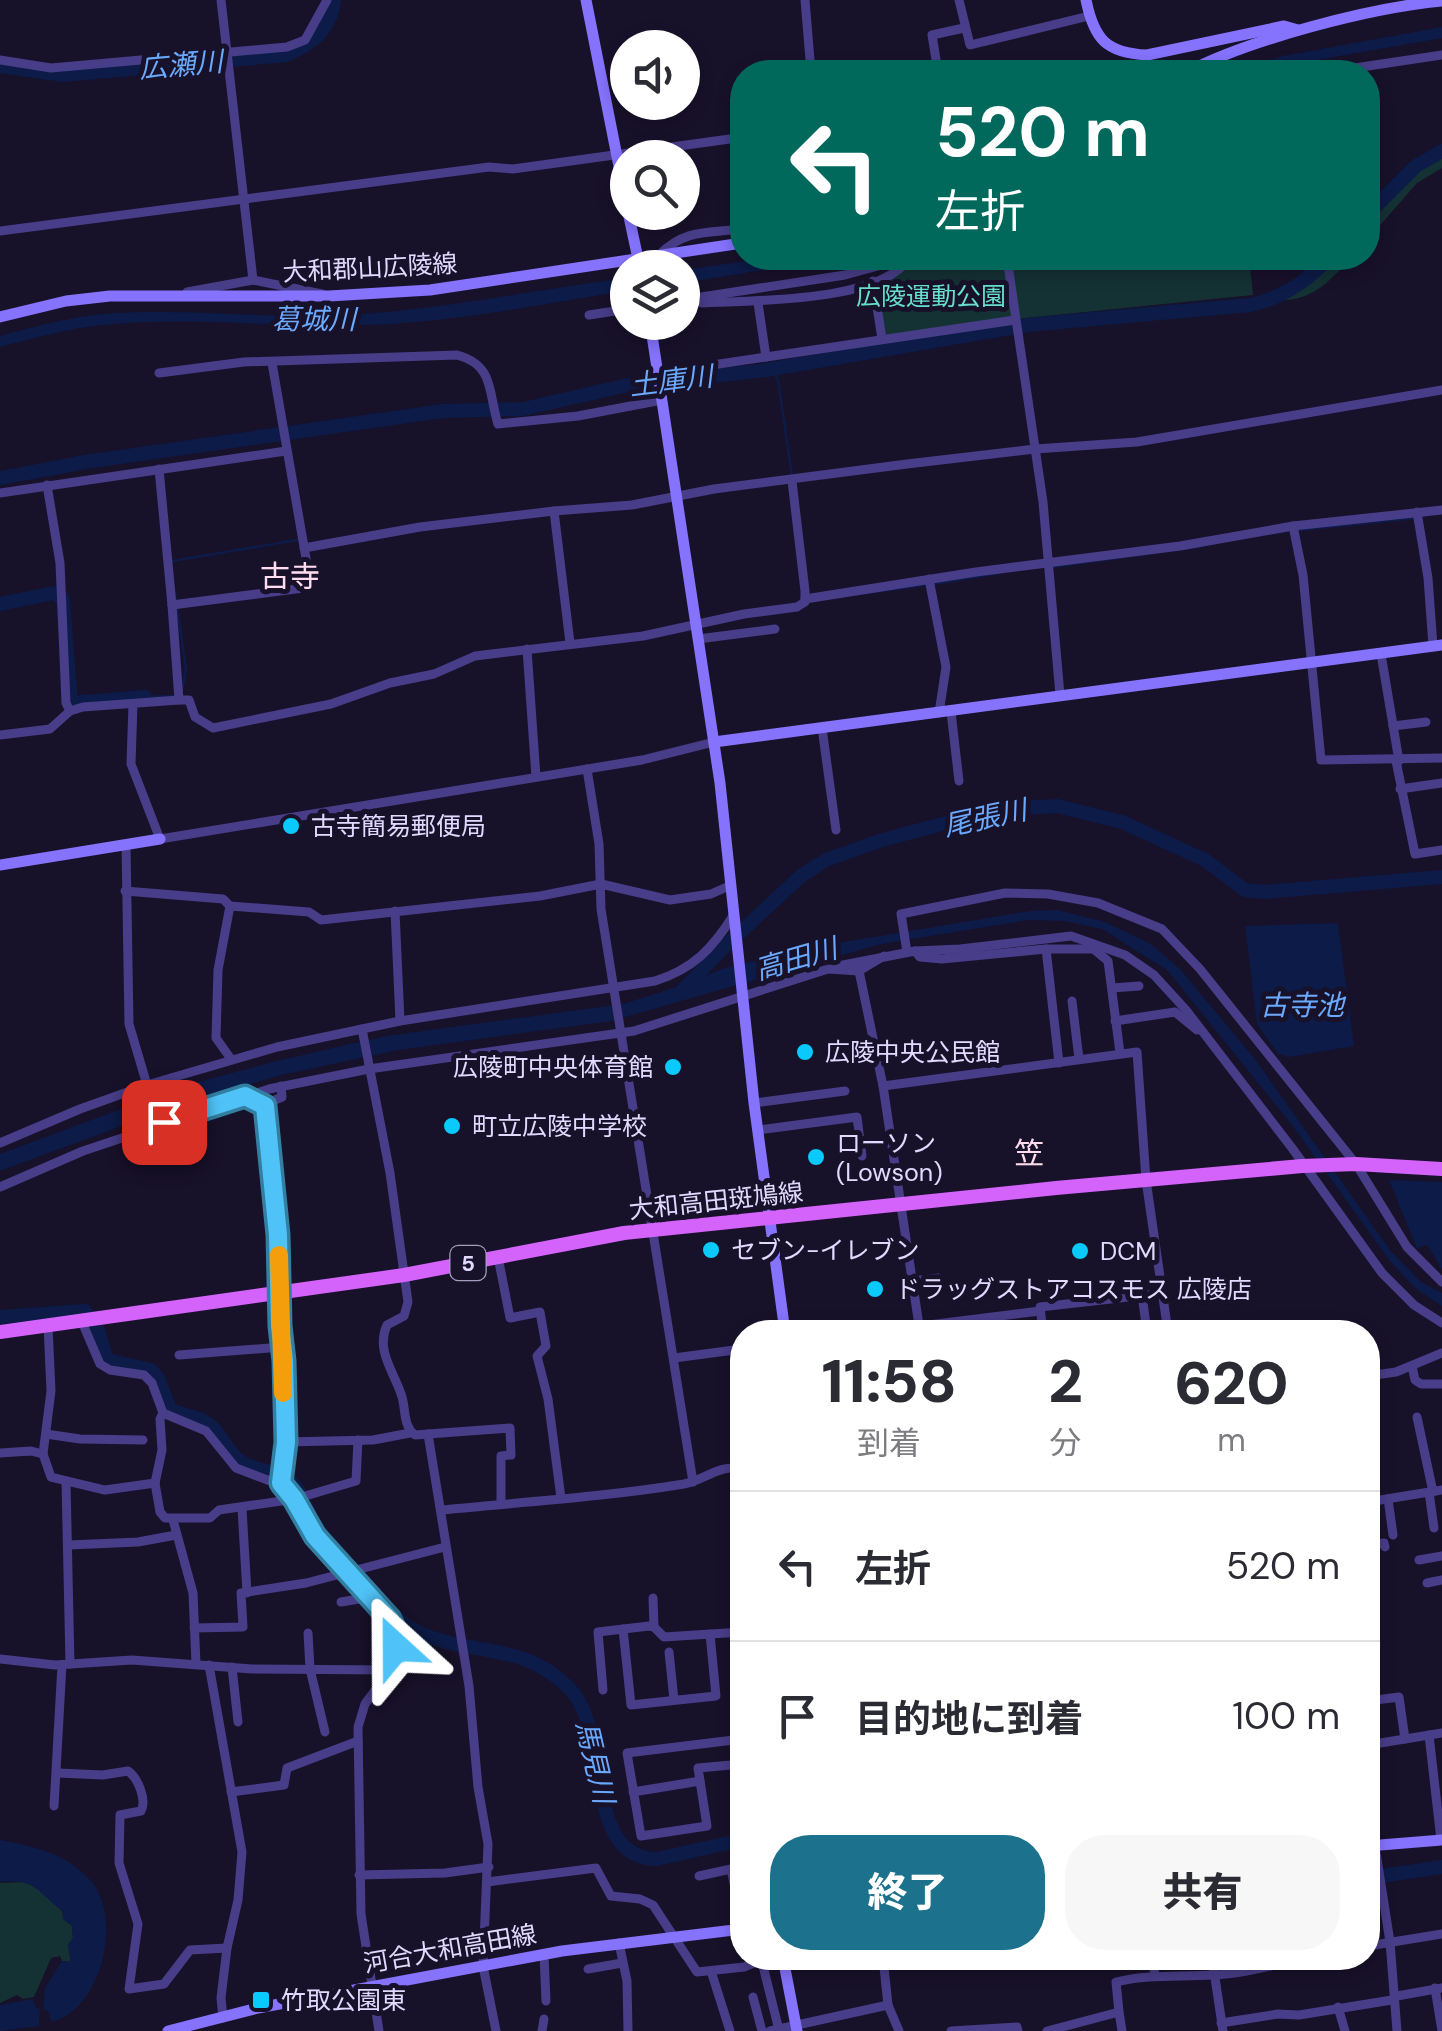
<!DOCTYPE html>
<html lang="ja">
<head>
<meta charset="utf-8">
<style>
	body { margin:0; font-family:"DM Sans","Noto Sans JP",sans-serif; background:#f7f7f7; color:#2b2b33; height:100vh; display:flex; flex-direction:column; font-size:38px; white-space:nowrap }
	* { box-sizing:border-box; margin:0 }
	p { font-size:32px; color:#7c7c81 }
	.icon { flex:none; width:55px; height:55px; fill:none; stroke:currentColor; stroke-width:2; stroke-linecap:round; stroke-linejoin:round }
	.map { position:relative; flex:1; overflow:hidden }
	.drawer { position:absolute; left:730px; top:1320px; width:650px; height:650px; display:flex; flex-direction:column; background:#fff; border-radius:40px; box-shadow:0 5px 15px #0003 }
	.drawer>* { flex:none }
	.banner { position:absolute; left:730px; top:60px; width:650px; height:210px; border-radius:40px; box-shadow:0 5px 15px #0003; background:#00695c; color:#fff; overflow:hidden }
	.fabs { position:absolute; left:610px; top:30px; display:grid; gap:20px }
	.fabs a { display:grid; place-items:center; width:90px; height:90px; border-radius:50%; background:#fff; box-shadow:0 5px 15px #0003; font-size:50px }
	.pin { position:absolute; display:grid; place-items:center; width:85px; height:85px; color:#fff; margin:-42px; border-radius:20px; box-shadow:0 5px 15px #0006 }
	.me { position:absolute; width:110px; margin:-55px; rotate:336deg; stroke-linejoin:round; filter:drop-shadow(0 0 8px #0008) }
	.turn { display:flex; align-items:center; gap:35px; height:210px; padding:0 40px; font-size:45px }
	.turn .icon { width:130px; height:130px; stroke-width:2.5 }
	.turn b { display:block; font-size:70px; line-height:85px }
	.eta { display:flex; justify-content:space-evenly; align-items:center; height:170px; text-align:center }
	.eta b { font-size:60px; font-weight:800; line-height:70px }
	.cta { display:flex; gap:20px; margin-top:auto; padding:20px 40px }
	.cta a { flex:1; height:115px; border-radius:40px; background:#1c728d; color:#fff; font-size:40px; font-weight:800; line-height:115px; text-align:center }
	.cta a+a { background:#f7f7f7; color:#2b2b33 }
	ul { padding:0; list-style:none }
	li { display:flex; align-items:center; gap:30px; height:150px; padding:0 40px; border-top:2px solid #e1e1e2 }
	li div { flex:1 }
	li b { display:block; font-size:38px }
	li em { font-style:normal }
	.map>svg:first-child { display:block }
	.green { fill:#143134 }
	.water { fill:#0c1b48 }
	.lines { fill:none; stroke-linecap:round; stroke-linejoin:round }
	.stream { stroke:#0c1b48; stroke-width:2.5 }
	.river { stroke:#0c1b48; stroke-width:14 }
	.street { stroke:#483d88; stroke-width:9 }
	.secondary { stroke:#8573fd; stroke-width:11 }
	.primary { stroke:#d463fc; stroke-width:14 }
	.route-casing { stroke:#337fa1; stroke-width:25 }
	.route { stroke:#4fc3f7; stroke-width:18 }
	.slow { stroke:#f59e0b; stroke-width:18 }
	.poi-dot { fill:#0ac9fb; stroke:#18112a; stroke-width:4 }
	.labels { text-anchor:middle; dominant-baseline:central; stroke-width:10; stroke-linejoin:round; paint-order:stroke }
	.shield { fill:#18112a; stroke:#a59ebe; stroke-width:2.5 }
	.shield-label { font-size:22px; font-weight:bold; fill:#e2dafe }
	.street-label { font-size:25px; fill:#e2dafe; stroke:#18112a }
	.park-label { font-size:25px; fill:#66dfce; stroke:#18112a }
	.poi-label { font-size:25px; fill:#e2dafe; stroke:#18112a; text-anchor:start }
	.water-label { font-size:28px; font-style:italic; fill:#6aa9fd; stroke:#18112a }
	.quarter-label { font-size:30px; fill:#fedcee; stroke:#18112a }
</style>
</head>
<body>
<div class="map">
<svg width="1442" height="2031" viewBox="0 0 1442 2031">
	<rect width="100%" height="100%" fill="#18112a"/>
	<g class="green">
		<path d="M 1442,158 L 1442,168 L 1417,183 L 1368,239 L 1368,223 C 1390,197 1411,172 1442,158 Z"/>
		<path d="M 924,258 L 1249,258 L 1253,295 L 1015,319 L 882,344 L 869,280 Z"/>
		<path d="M 1337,258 L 1351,258 C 1333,278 1313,300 1284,300 L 1315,279 Z"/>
		<path d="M 24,1882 L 34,1885 L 62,1911 L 63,1919 L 72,1926 L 73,1938 L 68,1945 L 71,1962 L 62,1961 L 60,1956 L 51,1958 L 34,1997 L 23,1999 L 17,1995 L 0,2003 L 0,1883 Z"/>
	</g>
	<g class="water">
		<path d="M 1442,27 L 1442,38 L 1322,59 L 1266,72 L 1234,72 L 1283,56 Z"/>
		<path d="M 768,258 L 836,258 L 683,283 L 683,270 Z"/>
		<path d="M 627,278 L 627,291 C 540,304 452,323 363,325 C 277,328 190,316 104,325 C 68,328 35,338 0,347 L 0,336 C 34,327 68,317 104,314 C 175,308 246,317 318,316 C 422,314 524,291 627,278 Z"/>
		<path d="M 1057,910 L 1105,922 L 1151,944 L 1180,969 L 1255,1059 L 1390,1250 L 1421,1282 L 1442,1293 L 1442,1306 L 1415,1288 L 1390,1261 L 1292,1125 L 1167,970 L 1102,929 L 1064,921 L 1029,920 L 881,944 L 611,1021 L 398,1050 L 281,1075 L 170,1108 L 0,1171 L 0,1154 L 180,1087 L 276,1061 L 386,1036 L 623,1004 L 698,980 L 721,969 L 814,947 L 1030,911 Z"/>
		<path d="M 1338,923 L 1354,1046 L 1289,1057 L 1278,1054 L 1257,1024 L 1245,926 Z"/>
		<path d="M 1389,1180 L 1442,1182 L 1442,1269 L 1427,1245 L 1417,1248 Z"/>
		<path d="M 0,1840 C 36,1847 66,1853 91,1881 C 123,1919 102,2009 52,2022 L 47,2010 L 43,2010 L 45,1988 L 62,1961 L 71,1962 L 68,1945 L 73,1938 L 72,1926 L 63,1919 L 63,1911 C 37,1893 37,1878 0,1882 Z"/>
		<path d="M 33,1999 L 36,2008 L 40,2008 L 39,2026 L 0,2031 L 0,2005 Z"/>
	</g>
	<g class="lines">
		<g class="stream">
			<path d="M 766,370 L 774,373 L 778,380 L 792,476"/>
			<path d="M 1299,530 L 1416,518"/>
			<path d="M 172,561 L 297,540"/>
			<path d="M 1052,567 L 1203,546"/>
			<path d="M 934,584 L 1000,573"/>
			<path d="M 175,592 L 186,670 L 182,691"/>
			<path d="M 816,600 L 926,585"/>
			<path d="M 145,697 L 176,696"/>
		</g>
		<g class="river">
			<path d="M 0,66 L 63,75 L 286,55 C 312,44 331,30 334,0"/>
			<path d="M 1368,214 L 1416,166 L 1442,151"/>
			<path d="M 0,478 L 85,462 L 443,411 L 523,409 L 623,386 L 766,370 L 1027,325 L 1250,305 C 1281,299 1308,280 1329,258"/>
			<path d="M 0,604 L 54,593 L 63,599 L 71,703 L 145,697"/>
			<path d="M 682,991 L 720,951 L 802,875 L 826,860 L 882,840 L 999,809 L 1057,806 L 1122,822 L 1205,860 L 1245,890 L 1265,892 L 1442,877"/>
			<path d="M 0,1317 L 85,1311 L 98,1330 L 107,1360 L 151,1370 L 158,1378 L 170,1409 C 183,1417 199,1415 211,1426 C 225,1438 229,1458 247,1465 C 262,1472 284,1472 295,1486 C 305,1497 307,1514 316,1526 C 327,1543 394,1618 409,1627 C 461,1659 520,1637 570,1689 C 612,1732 582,1858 656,1859 L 742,1840"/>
			<path d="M 1368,1878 L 1442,1867"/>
		</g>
		<g class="street">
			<path d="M 221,0 L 253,280 L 322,294"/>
			<path d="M 805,0 L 811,72"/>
			<path d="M 959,0 L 970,45 L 1089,16"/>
			<path d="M 0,60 L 51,68 L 287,47 L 305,40 L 327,0"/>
			<path d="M 938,72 L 932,35 L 964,28"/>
			<path d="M 1328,72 L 1442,55"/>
			<path d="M 0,231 L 489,167 L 513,169 L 737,138 L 742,151"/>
			<path d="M 659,255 C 685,229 707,233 742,229"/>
			<path d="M 1007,258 L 1043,502 L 1060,695"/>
			<path d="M 873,281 L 882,339"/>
			<path d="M 187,292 L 253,280"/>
			<path d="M 697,297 L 702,303 C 751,300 881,303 909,258"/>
			<path d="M 682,300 L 845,275 L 907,258"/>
			<path d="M 589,315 L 628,309"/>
			<path d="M 766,357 L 1015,320"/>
			<path d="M 159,373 L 244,362 L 457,355 C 495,365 488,393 498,424 L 578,416 L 662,400"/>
			<path d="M 659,373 L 766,357 L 758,303"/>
			<path d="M 159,469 L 172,605"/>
			<path d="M 47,485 L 60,563 L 66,703 L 70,711"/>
			<path d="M 0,493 L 286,451"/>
			<path d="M 554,511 L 570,643"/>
			<path d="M 1417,512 L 1428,578 L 1433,646"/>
			<path d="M 1293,526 L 1303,575 L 1321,760 L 1442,758"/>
			<path d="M 304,548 L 420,527 L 554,511 L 632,505 L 714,489 L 907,464 L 1035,449 L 1137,442 L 1442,390"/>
			<path d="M 929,579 L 946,667 L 939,713"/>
			<path d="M 805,599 L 976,572 L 1180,546 L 1293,526 L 1442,510"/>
			<path d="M 698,639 L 775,629"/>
			<path d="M 527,649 L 536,777"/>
			<path d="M 1381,654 L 1399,761"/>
			<path d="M 179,700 L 172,605 L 311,587 L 272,363"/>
			<path d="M 133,704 L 131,764 L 160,839 L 642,760 L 714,742"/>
			<path d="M 951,712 L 959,781"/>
			<path d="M 1393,726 L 1426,722"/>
			<path d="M 822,728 L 836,830"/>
			<path d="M 0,735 L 50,729 L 70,711 L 83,707 L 179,700 L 189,700 L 195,717 L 213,728 L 331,704 L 390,683 L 434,674 L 475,656 L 643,636 L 744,614 L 797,607 L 805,602 L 805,591 L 792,481"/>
			<path d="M 1396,761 L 1415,854 L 1442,850"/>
			<path d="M 587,769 L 599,844 L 601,909 L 693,1482"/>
			<path d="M 1400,789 L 1442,783"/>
			<path d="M 126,845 L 129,1024 L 147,1085"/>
			<path d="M 125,891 L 223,899 L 230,906 L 309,912 L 321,920 L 540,896 L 601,884 L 670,900 L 711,894 L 729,886"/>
			<path d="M 230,906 L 218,970 L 216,1038 L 231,1059"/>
			<path d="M 395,911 L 400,1021"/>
			<path d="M 1090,946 L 1108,961 L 1120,1053"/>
			<path d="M 1046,949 L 1059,1063"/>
			<path d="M 915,951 L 920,957 L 942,959 L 1046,949 L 1092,949"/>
			<path d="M 907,952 L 901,914 L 1005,893 L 1048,894 L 1098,903 L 1162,929 L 1200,969 L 1356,1164 L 1407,1247 L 1442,1282"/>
			<path d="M 838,966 L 915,951 L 960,949 L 1071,936 L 1125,955 L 1154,975 L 1186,1010 L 1292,1148 L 1382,1273 L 1414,1305 L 1442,1323"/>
			<path d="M 859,971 L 883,1086 L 920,1332"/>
			<path d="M 1112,988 L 1139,986"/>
			<path d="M 1072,1001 L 1079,1059"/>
			<path d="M 1115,1021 L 1175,1012 L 1197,1030"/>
			<path d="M 362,1029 L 390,1173 L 408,1302 L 404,1316 L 387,1325 C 375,1351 395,1373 402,1397 C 406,1411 403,1426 415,1435 L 428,1434 L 469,1686 L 478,1787 L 488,1844 L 483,1966 L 496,2031"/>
			<path d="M 883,1086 L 1137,1052 L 1146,1180 L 1168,1332"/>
			<path d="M 754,1103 L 845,1091"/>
			<path d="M 758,1130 L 857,1117 L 862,1156"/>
			<path d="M 0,1143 L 80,1109 L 147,1085 L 277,1047 L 400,1021 L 655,981 C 693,969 712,949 733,916"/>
			<path d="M 0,1187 L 83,1151 L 269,1089 L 369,1069 L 634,1031 L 828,969 L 859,971 L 884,956"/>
			<path d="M 498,1257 L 510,1318 L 540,1312 L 546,1346 L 537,1356 L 548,1399 L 561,1498"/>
			<path d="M 912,1281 L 938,1278"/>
			<path d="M 1142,1295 L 1147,1332"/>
			<path d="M 82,1322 L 100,1364 L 110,1370 L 144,1375 L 152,1383 L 163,1413 L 206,1431 L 236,1468 L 286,1487 L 315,1536 L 394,1625 L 396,1647 L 390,1670 L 365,1704 L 358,1727 L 361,1914 L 379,2031"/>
			<path d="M 48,1326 L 51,1391 L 43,1454 L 51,1477 L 105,1490 L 155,1483 L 160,1512 L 165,1518 L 210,1518 L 219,1510 L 295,1499 L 356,1481 L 358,1440"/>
			<path d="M 872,1332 L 1040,1311"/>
			<path d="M 1043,1332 L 1040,1307 L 1164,1293"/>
			<path d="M 179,1355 L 282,1347"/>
			<path d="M 674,1358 L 742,1349"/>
			<path d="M 1412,1366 L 1415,1380 L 1421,1384 L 1442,1384"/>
			<path d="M 1368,1376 L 1396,1372 L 1442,1353"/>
			<path d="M 1417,1417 L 1433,1492"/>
			<path d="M 46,1434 L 80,1439 L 143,1440"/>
			<path d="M 428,1434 L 510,1428 L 511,1455 L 501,1456 L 501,1504"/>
			<path d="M 286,1442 L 373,1440 L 410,1433"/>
			<path d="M 0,1453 L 31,1451 L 43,1454"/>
			<path d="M 66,1482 L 70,1664"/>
			<path d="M 155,1483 L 162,1450 L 160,1419 L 163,1413"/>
			<path d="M 281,1483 L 286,1442 L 284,1361 L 280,1326 L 278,1235 L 264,1111 L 268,1103 L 282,1097 L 281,1086"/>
			<path d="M 1429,1492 L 1434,1528"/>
			<path d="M 1388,1499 L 1393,1535"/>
			<path d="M 1368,1502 L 1442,1490"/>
			<path d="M 242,1509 L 247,1593"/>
			<path d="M 442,1510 C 523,1502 604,1497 684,1484 C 705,1480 719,1464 742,1469"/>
			<path d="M 173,1520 L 193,1593 L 196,1664"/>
			<path d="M 69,1545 L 138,1542 L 176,1535"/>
			<path d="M 1368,1545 L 1384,1543 L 1385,1547"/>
			<path d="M 1419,1560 L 1442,1556"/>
			<path d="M 1427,1583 L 1442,1580"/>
			<path d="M 653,1598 L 654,1627"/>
			<path d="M 341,1602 L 371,1597"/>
			<path d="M 194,1628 L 243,1627 L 241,1593 L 306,1583 L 445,1547"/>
			<path d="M 623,1629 L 631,1705 L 716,1696 L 710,1634"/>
			<path d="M 308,1633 L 310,1669 L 325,1732"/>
			<path d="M 669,1652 L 674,1700"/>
			<path d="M 0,1659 L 55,1665 L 132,1660 L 252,1669 L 390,1670"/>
			<path d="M 209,1665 L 242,1852 L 238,1900 L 227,1948 L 221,1998 L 223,2018"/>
			<path d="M 232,1667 L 238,1722"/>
			<path d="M 603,1690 L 598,1632 L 649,1626 L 654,1627 L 664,1637 L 742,1632"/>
			<path d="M 1368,1701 L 1399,1697 L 1405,1739"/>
			<path d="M 1429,1735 L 1441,1840"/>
			<path d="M 1368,1737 L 1370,1814 L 1390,1942 L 1397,2031"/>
			<path d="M 742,1739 L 627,1753 L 641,1836 L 707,1826 L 698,1768 L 742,1764"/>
			<path d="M 1368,1745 L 1442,1733"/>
			<path d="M 58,1773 L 103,1775 L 128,1771 C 138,1778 147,1800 141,1811 L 120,1815 L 119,1863 L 138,1924 L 129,1989 L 164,1984 L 190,1950 L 227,1948"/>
			<path d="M 231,1792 L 284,1785 L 287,1768 L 358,1741"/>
			<path d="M 633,1792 L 700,1781"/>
			<path d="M 54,1806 L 62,1665"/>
			<path d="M 359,1875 L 445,1873 L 489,1867"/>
			<path d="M 699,1876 L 731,1869 L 742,1922"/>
			<path d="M 487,1882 L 596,1868 L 611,1896 L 640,1899 L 653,1905 L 697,1972 L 744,1967 L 761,1960"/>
			<path d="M 619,1943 L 627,1981 L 628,2031"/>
			<path d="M 1368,1946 L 1442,1934"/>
			<path d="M 544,1955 L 546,2001"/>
			<path d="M 761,1958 L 779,2030"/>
			<path d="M 883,1958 L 888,2005 L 899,2031"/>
			<path d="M 1152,1958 L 1155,1975"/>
			<path d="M 1212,1958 L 1223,2031"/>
			<path d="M 588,1969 L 622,1963"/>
			<path d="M 711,1971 L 730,2031"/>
			<path d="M 1435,1988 L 1442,2031"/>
			<path d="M 753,1997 L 762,2031"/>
			<path d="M 1338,2007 L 1345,2031"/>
			<path d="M 1119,2012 L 1122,2031"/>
			<path d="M 1221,2023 L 1278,2014 L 1299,2015 L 1392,2000 L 1397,1996 L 1442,1988"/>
			<path d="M 542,2031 L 544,2019"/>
			<path d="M 770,2031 L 888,2005"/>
			<path d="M 951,2031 L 1017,2027 L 1018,2031"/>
			<path d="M 1047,2031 L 1119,2012 L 1116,1982 C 1149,1974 1179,1977 1212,1975 C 1245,1974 1275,1964 1307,1958"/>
		</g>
		<g class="secondary">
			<path d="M 586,0 L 628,212"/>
			<path d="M 1086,0 C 1094,39 1106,53 1147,55 L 1284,26 L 1298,30"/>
			<path d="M 1187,72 C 1251,39 1369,8 1442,1"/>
			<path d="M 628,212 L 640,268"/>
			<path d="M 0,317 L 66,301 L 110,296 L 329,296 L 430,290 L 742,243"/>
			<path d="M 650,322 L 720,783 L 754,1103 L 785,1332"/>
			<path d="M 714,742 L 1442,645"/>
			<path d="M 0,865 L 160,839"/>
			<path d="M 1368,1846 L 1442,1840"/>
			<path d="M 783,1958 L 797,2031"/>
			<path d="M 168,2031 L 258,2008 L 562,1951 L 742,1929"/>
		</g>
		<path class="primary" d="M 0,1332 L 404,1275 L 624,1233 L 1056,1188 L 1302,1166 L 1356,1164 L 1442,1169"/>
	</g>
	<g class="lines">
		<defs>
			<path id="route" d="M 164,1122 L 245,1096 L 265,1106 L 278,1235 L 280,1326 L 284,1361 L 286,1442 L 281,1483 L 294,1499 L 315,1536 L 390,1619 L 396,1632 L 396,1647"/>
		</defs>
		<use href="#route" class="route-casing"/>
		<use href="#route" class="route"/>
		<path class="slow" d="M 279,1255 L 283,1393"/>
	</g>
	<g class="poi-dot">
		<circle cx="291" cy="826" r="10"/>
		<circle cx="805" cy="1052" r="10"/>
		<circle cx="673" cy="1067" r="10"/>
		<circle cx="452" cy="1126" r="10"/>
		<circle cx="816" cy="1157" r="10"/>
		<circle cx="711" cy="1250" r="10"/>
		<circle cx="1080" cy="1251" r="10"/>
		<circle cx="875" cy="1289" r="10"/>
		<rect x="251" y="1990" width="20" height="20" rx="5"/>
	</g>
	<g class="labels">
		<rect class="shield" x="450.5" y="1246" width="35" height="34" rx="8"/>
		<g class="shield-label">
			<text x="468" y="1263">5</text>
		</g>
		<g class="street-label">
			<text transform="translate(370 268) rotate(-3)">大和郡山広陵線</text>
			<text transform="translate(716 1201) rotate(-6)">大和高田斑鳩線</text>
			<text transform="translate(450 1949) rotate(-10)">河合大和高田線</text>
		</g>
		<g class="park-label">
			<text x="931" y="296">広陵運動公園</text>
		</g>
		<g class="poi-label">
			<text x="311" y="826">古寺簡易郵便局</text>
			<text x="825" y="1052">広陵中央公民館</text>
			<text x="653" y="1067" text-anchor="end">広陵町中央体育館</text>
			<text x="472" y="1126">町立広陵中学校</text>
			<text x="836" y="1143">ローソン<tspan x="836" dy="29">(Lowson)</tspan></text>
			<text x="731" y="1250">セブン-イレブン</text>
			<text x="1100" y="1251">DCM</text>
			<text x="895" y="1289">ドラッグストアコスモス 広陵店</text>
			<text x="281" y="2000">竹取公園東</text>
		</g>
		<g class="water-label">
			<text transform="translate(181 65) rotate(-5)">広瀬川</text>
			<text x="314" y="319">葛城川</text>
			<text transform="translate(671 381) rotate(-7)">土庫川</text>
			<text transform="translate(985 818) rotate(-12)">尾張川</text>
			<text transform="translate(796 959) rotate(-16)">高田川</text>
			<text x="1302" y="1005">古寺池</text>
			<text transform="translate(595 1762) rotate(77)">馬見川</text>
		</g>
		<g class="quarter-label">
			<text x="290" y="576">古寺</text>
			<text x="1029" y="1153">笠</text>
		</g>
	</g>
</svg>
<div class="fabs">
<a><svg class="icon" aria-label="sound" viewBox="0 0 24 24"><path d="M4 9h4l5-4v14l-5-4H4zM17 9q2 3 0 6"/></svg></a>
<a><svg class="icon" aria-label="search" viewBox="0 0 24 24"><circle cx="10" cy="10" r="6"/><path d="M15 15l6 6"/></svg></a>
<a><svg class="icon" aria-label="layers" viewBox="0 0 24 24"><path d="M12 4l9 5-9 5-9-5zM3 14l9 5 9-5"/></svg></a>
</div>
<div class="pin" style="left:164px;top:1122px;background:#d93025"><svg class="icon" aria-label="arrive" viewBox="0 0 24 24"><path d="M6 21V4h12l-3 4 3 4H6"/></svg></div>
<svg class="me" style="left:396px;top:1647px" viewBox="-20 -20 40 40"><path d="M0-17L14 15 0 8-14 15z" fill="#4fc3f7" stroke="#fff" stroke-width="4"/></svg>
<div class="banner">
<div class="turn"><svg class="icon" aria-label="left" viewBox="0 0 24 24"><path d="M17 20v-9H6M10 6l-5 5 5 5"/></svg><div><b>520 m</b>左折</div></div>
</div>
<section class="drawer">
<div class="eta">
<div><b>11:58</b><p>到着</p></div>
<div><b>2</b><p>分</p></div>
<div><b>620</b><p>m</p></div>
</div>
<ul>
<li><svg class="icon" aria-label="left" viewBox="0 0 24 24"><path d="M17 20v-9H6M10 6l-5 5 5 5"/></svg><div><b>左折</b></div><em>520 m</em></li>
<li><svg class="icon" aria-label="arrive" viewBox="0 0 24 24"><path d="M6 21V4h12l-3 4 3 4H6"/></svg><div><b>目的地に到着</b></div><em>100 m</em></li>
</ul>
<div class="cta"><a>終了</a><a>共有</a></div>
</section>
</div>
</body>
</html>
